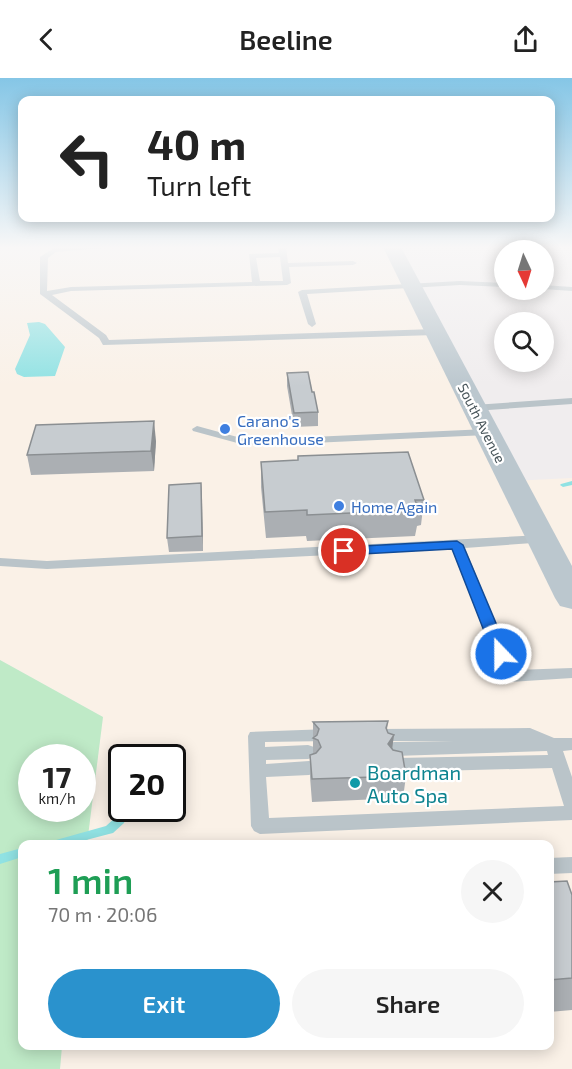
<!DOCTYPE html>
<html lang="en">
<head>
<meta charset="utf-8">
<style>
	body { margin:0; font-family:"Exo 2",sans-serif; background:#f6f6f6; color:#222; height:100vh; display:flex; flex-direction:column; font-size:22px; white-space:nowrap }
	* { box-sizing:border-box; margin:0 }
	p { font-size:20px; color:#767676 }
	.icon { flex:none; width:33px; height:33px; fill:none; stroke:currentColor; stroke-width:2; stroke-linecap:round; stroke-linejoin:round }
	.map { position:relative; flex:1; overflow:hidden }
	.side { position:absolute; left:18px; top:762px; width:536px; height:210px; display:flex; flex-direction:column; background:#fff; border-radius:12px; box-shadow:0 3px 15px #0003 }
	.side>* { flex:none }
	.banner { position:absolute; left:18px; top:18px; width:537px; height:126px; border-radius:12px; box-shadow:0 3px 15px #0003; background:#fff; color:#222; overflow:hidden }
	.needle { width:39px; rotate:176deg }
	.fabs { position:absolute; left:494px; top:162px; display:grid; gap:12px }
	.fabs a { display:grid; place-items:center; width:60px; height:60px; border-radius:50%; background:#fff; box-shadow:0 3px 15px #0003; font-size:30px }
	.speed { position:absolute; left:18px; top:666px; display:flex; gap:12px; font-size:30px; font-weight:700; text-align:center }
	.speed>* { display:grid; place-content:center; width:78px; height:78px; border-radius:50%; background:#fff; box-shadow:0 3px 15px #0003; line-height:1 }
	.speed small { font-size:15px; font-weight:400 }
	.speed .limit { border:3px solid #111; border-radius:9px; background:#fff; color:#111 }
	.pin { position:absolute; display:grid; place-items:center; width:51px; height:51px; color:#fff; margin:-26px; border:3px solid #fff; border-radius:50%; box-shadow:0 2px 6px #0007 }
	.me { position:absolute; width:66px; margin:-33px; rotate:338deg; stroke-linejoin:round; filter:drop-shadow(0 0 4px #0008) }
	.turn { display:flex; align-items:center; gap:21px; height:126px; padding:0 30px; font-size:27px }
	.turn .icon { width:78px; height:78px; stroke-width:2.5 }
	.turn b { display:block; font-size:42px; line-height:51px }
	.round { display:grid; place-items:center; flex:none; width:63px; height:63px; border-radius:32px; background:#f6f6f6 }
	.headline { display:flex; align-items:center; justify-content:space-between; height:102px; padding:0 30px }
	h1 { font-size:36px; font-weight:600; line-height:45px; color:#1e9e55 }
	.button { display:flex; gap:12px; margin-top:auto; padding:12px 30px }
	.button a { flex:1; height:69px; border-radius:36px; background:#2a92cd; color:#fff; font-size:24px; font-weight:600; line-height:69px; text-align:center }
	.button a+a { background:#f6f6f6; color:#222 }
	header { display:flex; justify-content:space-between; align-items:center; height:78px; padding:0 30px; background:#fff; font-size:27px; font-weight:600 }
	.map>svg:first-child { display:block }
	.commercial { fill:#faf1e7; fill-rule:evenodd }
	.green { fill:#bfeac7; fill-rule:evenodd }
	.water { fill:#90e2e3 }
	.lines { fill:none; stroke-linecap:round; stroke-linejoin:round }
	.stream { fill:#90e2e3; fill-rule:evenodd }
	.service { fill:#bac4c9; fill-rule:evenodd }
	.secondary { fill:#bbc7ce; fill-rule:evenodd }
	.wall { fill:#abafb3 }
	.shaded-wall { fill:#8b8f92 }
	.building { fill:#c7ccd0; stroke:#8b8f92; stroke-width:1.5 }
	.route { fill:#1a73e8; stroke:#114b97; stroke-width:1.5 }
	.shop-dot { fill:#3f7fe0; stroke:#fff; stroke-width:2 }
	.culture-dot { fill:#0f9aa8; stroke:#fff; stroke-width:2 }
	.labels { text-anchor:middle; dominant-baseline:central; stroke-width:4.5; stroke-linejoin:round; paint-order:stroke }
	.far-street-label { font-size:14px; fill:#475459; stroke:#fff }
	.shop-label { font-size:16px; fill:#366cbe; stroke:#fff; text-anchor:start }
	.near-culture-label { font-size:20px; fill:#0d838f; stroke:#fff; text-anchor:start }
</style>
</head>
<body>
<header><svg class="icon" aria-label="back" viewBox="0 0 24 24"><path d="M15 5l-7 7 7 7"/></svg>Beeline<svg class="icon" aria-label="share" viewBox="0 0 24 24"><path d="M12 15V3M7 8l5-5 5 5M5 13v7h14v-7"/></svg></header>
<div class="map">
<svg width="572" height="991" viewBox="0 0 572 991">
	<rect width="100%" height="100%" fill="#f0edee"/>
	<path class="commercial" d="M 0,169 L 392,169 L 512,403 L 572,400 L 572,991 L 60,991 L 62,968 L 549,968 L 549,766 L 87,766 L 103,639 L 0,582 ZM 122,680 L 172,680 L 172,730 L 122,730 Z"/>
	<path class="green" d="M 0,582 L 103,639 L 87,766 L 22,766 L 22,968 L 62,968 L 60,991 L 0,991 ZM 32,680 L 82,680 L 82,730 L 32,730 Z"/>
	<path class="water" d="M 39,244 L 45,246 L 65,269 L 55,298 L 24,299 L 17,296 L 15,291 L 30,257 L 27,245 Z"/>
	<g class="lines">
		<g class="stream">
			<path d="M 572,403 L 572,407 L 563,409 L 560,407 L 561,406 Z"/>
			<path d="M 120,738 L 124,739 L 125,742 L 124,745 L 113,755 L 109,756 L 71,766 L 51,766 L 52,763 L 56,762 L 106,748 L 116,739 Z"/>
			<path d="M 22,770 L 22,779 L 0,786 L 0,776 Z"/>
		</g>
		<g class="service">
			<path d="M 115,169 L 56,174 L 48,180 L 47,213 L 71,209 L 252,204 L 249,176 L 279,175 L 278,169 L 286,169 L 288,185 L 353,183 L 357,185 L 353,187 L 289,189 L 291,205 L 287,207 L 71,213 L 52,217 L 106,257 L 109,262 L 435,251 L 440,254 L 435,257 L 103,267 L 99,260 L 40,216 L 40,179 L 54,170 ZM 280,179 L 283,203 L 260,203 L 256,180 Z"/>
			<path d="M 460,203 L 504,205 L 504,209 L 460,207 L 307,216 L 316,246 L 312,249 L 308,246 L 298,214 L 302,212 Z"/>
			<path d="M 543,207 L 572,209 L 572,213 L 543,211 Z"/>
			<path d="M 572,320 L 572,326 L 474,333 L 469,330 L 474,327 Z"/>
			<path d="M 197,348 L 241,360 L 268,361 L 487,351 L 492,354 L 487,357 L 268,367 L 241,366 L 193,353 L 192,351 Z"/>
			<path d="M 542,457 L 548,461 L 547,464 L 465,470 L 515,592 L 572,590 L 572,600 L 510,604 L 505,602 L 452,471 L 47,491 L 0,488 L 0,480 L 47,483 Z"/>
			<path d="M 530,650 L 554,660 L 572,660 L 572,672 L 563,673 L 572,699 L 572,742 L 260,756 L 254,753 L 251,748 L 248,658 L 250,654 L 329,651 L 335,653 L 337,657 L 335,661 L 329,663 L 265,664 L 265,669 L 308,667 L 314,669 L 316,674 L 314,679 L 308,681 L 266,682 L 266,686 L 309,683 L 315,685 L 318,690 L 315,695 L 309,697 L 266,699 L 269,740 L 564,728 L 552,690 L 397,694 L 391,692 L 388,687 L 391,682 L 397,680 L 548,677 L 547,673 L 394,678 L 388,676 L 386,671 L 388,666 L 394,664 L 454,663 L 375,663 L 369,661 L 367,657 L 369,653 L 375,651 Z"/>
			<path d="M 572,779 L 572,795 L 549,796 L 549,780 Z"/>
		</g>
		<path class="secondary" d="M 383,169 L 401,169 L 572,488 L 572,531 L 560,528 L 555,520 Z"/>
	</g>
	<g class="wall">
		<path d="M 287,295 L 312,314 L 318,334 L 318,348 L 294,349 L 287,308 Z"/>
		<path d="M 156,363 L 154,393 L 31,397 L 27,377 Z"/>
		<path d="M 298,378 L 424,422 L 421,447 L 417,448 L 415,458 L 307,463 L 306,458 L 266,460 L 261,409 L 261,384 L 298,382 Z"/>
		<path d="M 201,405 L 203,473 L 169,474 L 167,460 Z"/>
		<path d="M 388,643 L 387,652 L 392,671 L 406,698 L 403,720 L 312,724 L 310,699 L 310,677 L 313,676 L 313,644 Z"/>
		<path d="M 549,804 L 572,817 L 572,932 L 549,934 Z"/>
	</g>
	<g class="shaded-wall">
		<path d="M 154,343 L 156,363 L 154,393 L 151,373 Z"/>
		<path d="M 201,405 L 202,420 L 203,473 L 202,458 Z"/>
		<path d="M 394,657 L 391,680 L 388,666 Z"/>
	</g>
	<g class="building">
		<path d="M 308,294 L 312,314 L 314,314 L 318,334 L 294,335 L 287,295 Z"/>
		<path d="M 154,343 L 151,373 L 27,377 L 36,347 Z"/>
		<path d="M 408,374 L 424,422 L 415,422 L 418,432 L 307,437 L 307,432 L 265,434 L 261,384 L 298,382 L 298,378 Z"/>
		<path d="M 201,405 L 202,458 L 167,460 L 169,407 Z"/>
		<path d="M 388,643 L 386,650 L 388,655 L 394,657 L 388,666 L 393,672 L 402,674 L 406,698 L 312,701 L 310,677 L 316,675 L 321,669 L 318,662 L 313,660 L 317,657 L 319,651 L 313,644 Z"/>
		<path d="M 567,803 L 572,817 L 572,900 L 549,902 L 549,804 Z"/>
	</g>
	<linearGradient id="sky" x2="0" y2="1"><stop stop-color="#85c6e6"/><stop offset="0.55" stop-color="#f8f7f7"/><stop offset="1" stop-color="#f8f7f7" stop-opacity="0"/></linearGradient>
	<rect width="572" height="308" fill="url(#sky)"/>
	<path class="route" d="M 457,463 L 463,467 L 509,576 L 506,580 L 496,580 L 493,576 L 452,471 L 344,477 L 337,473 L 344,469 Z"/>
	<g class="shop-dot">
		<circle cx="225" cy="351" r="6"/>
		<circle cx="339" cy="428" r="6"/>
	</g>
	<circle class="culture-dot" cx="355" cy="705" r="6"/>
	<g class="labels">
		<g class="far-street-label">
			<text transform="translate(482 345) rotate(63)">South Avenue</text>
		</g>
		<g class="shop-label">
			<text x="237" y="342">Carano's<tspan x="237" dy="18">Greenhouse</tspan></text>
			<text x="351" y="428">Home Again</text>
		</g>
		<g class="near-culture-label">
			<text x="367" y="694">Boardman<tspan x="367" dy="23">Auto Spa</tspan></text>
		</g>
	</g>
</svg>
<div class="fabs">
<a><svg class="needle" viewBox="-14 -14 28 28"><path d="M0-13l5 13h-10z" fill="#e53935"/><path d="M0 13l5-13h-10z" fill="#767676"/></svg></a>
<a><svg class="icon" aria-label="search" viewBox="0 0 24 24"><circle cx="10" cy="10" r="6"/><path d="M15 15l6 6"/></svg></a>
</div>
<div class="speed"><div>17<small>km/h</small></div><div class="limit">20</div></div>
<div class="pin" style="left:344px;top:473px;background:#d93025"><svg class="icon" aria-label="arrive" viewBox="0 0 24 24"><path d="M6 21V4h12l-3 4 3 4H6"/></svg></div>
<svg class="me" style="left:501px;top:576px" viewBox="-20 -20 40 40"><circle r="17" fill="#1a73e8" stroke="#fff" stroke-width="3"/><path d="M0-11L8 9 0 5-8 9z" fill="#fff"/></svg>
<div class="banner">
<div class="turn"><svg class="icon" aria-label="left" viewBox="0 0 24 24"><path d="M17 20v-9H6M10 6l-5 5 5 5"/></svg><div><b>40 m</b>Turn left</div></div>
</div>
<section class="side">
<div class="headline"><div><h1>1 min</h1><p>70 m · 20:06</p></div><a class="round"><svg class="icon" aria-label="close" viewBox="0 0 24 24"><path d="M6 6l12 12M18 6L6 18"/></svg></a></div>
<div class="button"><a>Exit</a><a>Share</a></div>
</section>
</div>
</body>
</html>
